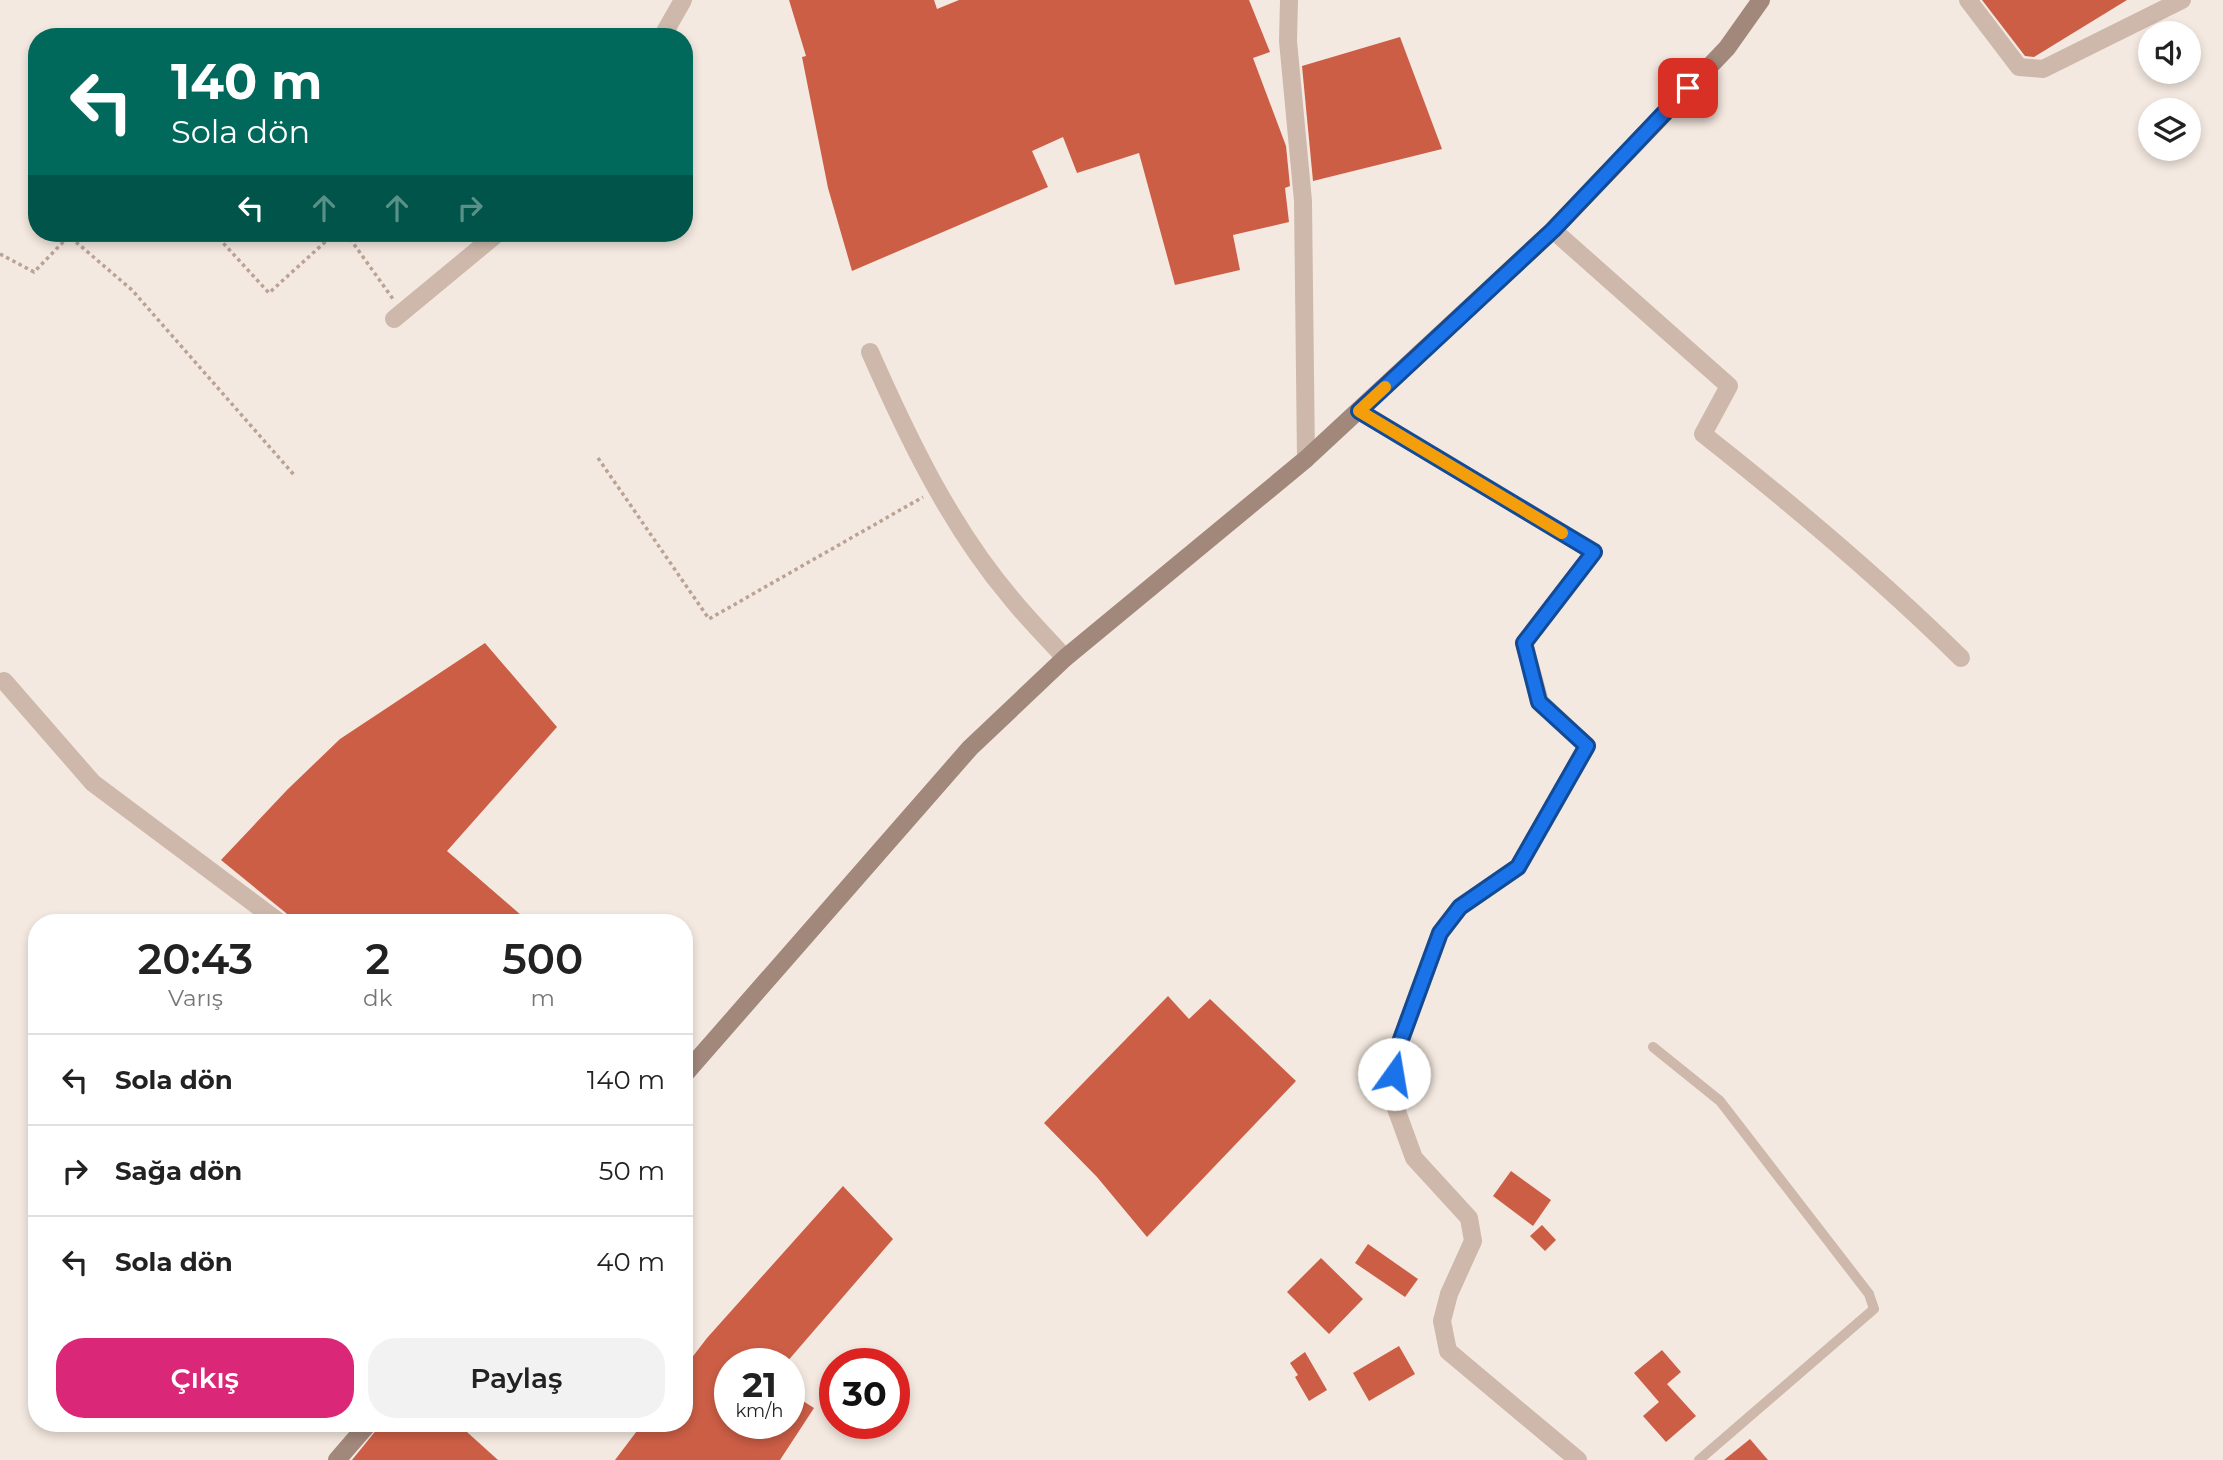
<!DOCTYPE html>
<html lang="tr">
<head>
<meta charset="utf-8">
<style>
	body { margin:0; font-family:Montserrat,sans-serif; background:#f2f2f2; color:#222; height:100vh; display:flex; flex-direction:column; font-size:26px; white-space:nowrap }
	* { box-sizing:border-box; margin:0 }
	p { font-size:23px; color:#767676 }
	.icon { flex:none; width:38px; height:38px; fill:none; stroke:currentColor; stroke-width:2; stroke-linecap:round; stroke-linejoin:round }
	.map { position:relative; flex:1; overflow:hidden }
	.details { position:absolute; left:28px; top:914px; width:665px; height:518px; display:flex; flex-direction:column; background:#fff; border-radius:28px; box-shadow:0 4px 10px #0003 }
	.details>* { flex:none }
	.banner { position:absolute; left:28px; top:28px; width:665px; height:214px; border-radius:28px; box-shadow:0 4px 10px #0003; background:#00695c; color:#fff; overflow:hidden }
	.tools { position:absolute; left:2138px; top:21px; display:grid; gap:14px }
	.tools a { display:grid; place-items:center; width:63px; height:63px; border-radius:50%; background:#fff; box-shadow:0 4px 10px #0003; font-size:35px }
	.speed { position:absolute; left:714px; top:1348px; display:flex; gap:14px; font-size:35px; font-weight:700; text-align:center }
	.speed>* { display:grid; place-content:center; width:91px; height:91px; border-radius:50%; background:#fff; box-shadow:0 4px 10px #0003; line-height:1 }
	.speed small { font-size:18px; font-weight:400 }
	.speed .limit { border:10px solid #d22; background:#fff; color:#111 }
	.pin { position:absolute; display:grid; place-items:center; width:60px; height:60px; color:#fff; margin:-30px; border-radius:14px; box-shadow:0 4px 10px #0006 }
	.me { position:absolute; width:77px; margin:-38px; rotate:13deg; stroke-linejoin:round; filter:drop-shadow(0 0 5px #0008) }
	.turn { display:flex; align-items:center; gap:24px; height:147px; padding:0 28px; font-size:32px }
	.turn .icon { width:91px; height:91px; stroke-width:2.5 }
	.turn b { display:block; font-size:49px; line-height:60px }
	.lanes { display:flex; align-items:center; height:66px; padding:0 28px; background:#0003; justify-content:center; gap:35px; direction:ltr }
	.lanes .off { opacity:.35 }
	.eta { display:flex; justify-content:space-evenly; align-items:center; height:119px; text-align:center }
	.eta b { font-size:42px; font-weight:600; line-height:49px }
	.cta { display:flex; gap:14px; margin-top:auto; padding:14px 28px }
	.cta a { flex:1; height:80px; border-radius:28px; background:#db2777; color:#fff; font-size:28px; font-weight:600; line-height:80px; text-align:center }
	.cta a+a { background:#f2f2f2; color:#222 }
	ul { padding:0; list-style:none }
	li { display:flex; align-items:center; gap:21px; height:91px; padding:0 28px; border-top:2px solid #e0e0e0 }
	li div { flex:1 }
	li b { display:block; font-size:26px }
	li em { font-style:normal }
	.map>svg:first-child { display:block }
	.building { fill:#cc5e46 }
	.lines { fill:none; stroke-linecap:round; stroke-linejoin:round }
	.path { stroke:#baa294; stroke-width:3.5; stroke-dasharray:3.5 3.5; stroke-linecap:butt }
	.lane { stroke:#ceb8ab; stroke-width:10 }
	.street { stroke:#ceb8ab; stroke-width:18 }
	.secondary { stroke:#a2877b; stroke-width:18 }
	.route-casing { stroke:#114b97; stroke-width:18 }
	.route { stroke:#1a73e8; stroke-width:12 }
	.slow { stroke:#f59e0b; stroke-width:12 }
</style>
</head>
<body>
<div class="map">
<svg width="2223" height="1460" viewBox="0 0 2223 1460">
	<rect width="100%" height="100%" fill="#f4e9e0"/>
	<g class="building">
		<path d="M 789,0 L 934,0 L 937,9 L 959,0 L 1249,0 L 1270,52 L 1253,58 L 1286,146 L 1290,186 L 1285,188 L 1289,222 L 1233,235 L 1240,270 L 1175,285 L 1139,153 L 1077,173 L 1063,137 L 1032,151 L 1048,187 L 852,271 L 828,188 L 802,57 L 806,56 Z"/>
		<path d="M 1982,0 L 2127,0 L 2034,57 L 2025,56 Z"/>
		<path d="M 1400,37 L 1442,149 L 1313,181 L 1302,66 Z"/>
		<path d="M 485,643 L 557,727 L 447,851 L 529,922 L 293,922 L 286,913 L 221,860 L 287,790 L 340,739 Z"/>
		<path d="M 1168,996 L 1189,1019 L 1210,999 L 1296,1081 L 1147,1237 L 1097,1177 L 1044,1123 Z"/>
		<path d="M 1511,1171 L 1551,1200 L 1533,1226 L 1493,1196 Z"/>
		<path d="M 843,1186 L 893,1239 L 786,1363 L 730,1363 L 730,1423 L 789,1423 L 789,1392 L 814,1408 L 780,1460 L 615,1460 L 643,1423 L 684,1423 L 684,1368 L 707,1338 Z"/>
		<path d="M 1542,1225 L 1556,1240 L 1545,1251 L 1530,1236 Z"/>
		<path d="M 1368,1244 L 1418,1279 L 1405,1297 L 1355,1263 Z"/>
		<path d="M 1321,1258 L 1363,1299 L 1329,1334 L 1287,1292 Z"/>
		<path d="M 1399,1346 L 1415,1374 L 1369,1401 L 1353,1373 Z"/>
		<path d="M 1662,1350 L 1681,1372 L 1667,1384 L 1696,1416 L 1666,1442 L 1643,1416 L 1659,1402 L 1634,1373 Z"/>
		<path d="M 1305,1352 L 1327,1390 L 1309,1401 L 1295,1377 L 1298,1375 L 1290,1363 Z"/>
		<path d="M 382,1423 L 457,1423 L 498,1460 L 352,1460 Z"/>
		<path d="M 1750,1439 L 1768,1460 L 1724,1460 Z"/>
	</g>
	<g class="lines">
		<g class="path">
			<path d="M 214,233 L 269,293 L 335,233"/>
			<path d="M 346,233 L 393,299"/>
			<path d="M 0,254 L 34,272 L 69,236 L 132,290 L 295,476"/>
			<path d="M 598,458 L 709,619 L 923,497"/>
		</g>
		<path class="lane" d="M 1653,1047 L 1720,1101 L 1869,1294 L 1874,1309 L 1699,1460"/>
		<g class="street">
			<path d="M 1289,0 L 1288,41 L 1303,201 L 1306,459"/>
			<path d="M 1968,0 L 2019,67 L 2043,69 L 2182,0"/>
			<path d="M 662,37 L 683,0"/>
			<path d="M 1553,230 L 1729,386 L 1703,434 C 1793,505 1880,578 1961,658"/>
			<path d="M 394,319 L 498,233"/>
			<path d="M 870,352 C 908,438 950,526 1011,598 C 1028,619 1047,638 1065,658"/>
			<path d="M 1359,411 L 1594,552 L 1524,643 L 1540,702 L 1587,746 L 1518,867 L 1460,907 L 1440,933 L 1396,1053 L 1391,1095 L 1414,1158 L 1469,1218 L 1473,1241 L 1449,1294 L 1442,1321 L 1448,1351 L 1578,1460"/>
			<path d="M 4,681 L 93,783 L 279,922"/>
		</g>
		<g class="secondary">
			<path d="M 684,1075 L 970,748 L 1065,658 L 1306,459 L 1553,230 L 1727,48 L 1761,0"/>
			<path d="M 337,1460 L 369,1423"/>
		</g>
	</g>
	<g class="lines">
		<defs>
			<path id="route" d="M 1394,1074 L 1396,1053 L 1440,933 L 1460,907 L 1518,867 L 1587,746 L 1539,702 L 1524,643 L 1594,552 L 1359,411 L 1553,230 L 1688,88"/>
		</defs>
		<use href="#route" class="route-casing"/>
		<use href="#route" class="route"/>
		<path class="slow" d="M 1385,387 L 1359,411 L 1562,533"/>
	</g>
</svg>
<div class="tools">
<a><svg class="icon" aria-label="sound" viewBox="0 0 24 24"><path d="M4 9h4l5-4v14l-5-4H4zM17 9q2 3 0 6"/></svg></a>
<a><svg class="icon" aria-label="layers" viewBox="0 0 24 24"><path d="M12 4l9 5-9 5-9-5zM3 14l9 5 9-5"/></svg></a>
</div>
<div class="speed"><div>21<small>km/h</small></div><div class="limit">30</div></div>
<div class="pin" style="left:1688px;top:88px;background:#d93025"><svg class="icon" aria-label="arrive" viewBox="0 0 24 24"><path d="M6 21V4h12l-3 4 3 4H6"/></svg></div>
<svg class="me" style="left:1394px;top:1074px" viewBox="-20 -20 40 40"><circle r="19" fill="#fff"/><path d="M0-13L10 11 0 6-10 11z" fill="#1a73e8"/></svg>
<div class="banner">
<div class="turn"><svg class="icon" aria-label="left" viewBox="0 0 24 24"><path d="M17 20v-9H6M10 6l-5 5 5 5"/></svg><div><b>140 m</b>Sola dön</div></div>
<div class="lanes"><svg class="icon" aria-label="left" viewBox="0 0 24 24"><path d="M17 20v-9H6M10 6l-5 5 5 5"/></svg><svg class="icon off" aria-label="ahead" viewBox="0 0 24 24"><path d="M12 20V5M6 11l6-6 6 6"/></svg><svg class="icon off" aria-label="ahead" viewBox="0 0 24 24"><path d="M12 20V5M6 11l6-6 6 6"/></svg><svg class="icon off" aria-label="right" viewBox="0 0 24 24"><path d="M7 20v-9h11M14 6l5 5-5 5"/></svg></div>
</div>
<section class="details">
<div class="eta">
<div><b>20:43</b><p>Varış</p></div>
<div><b>2</b><p>dk</p></div>
<div><b>500</b><p>m</p></div>
</div>
<ul>
<li><svg class="icon" aria-label="left" viewBox="0 0 24 24"><path d="M17 20v-9H6M10 6l-5 5 5 5"/></svg><div><b>Sola dön</b></div><em>140 m</em></li>
<li><svg class="icon" aria-label="right" viewBox="0 0 24 24"><path d="M7 20v-9h11M14 6l5 5-5 5"/></svg><div><b>Sağa dön</b></div><em>50 m</em></li>
<li><svg class="icon" aria-label="left" viewBox="0 0 24 24"><path d="M17 20v-9H6M10 6l-5 5 5 5"/></svg><div><b>Sola dön</b></div><em>40 m</em></li>
</ul>
<div class="cta"><a>Çıkış</a><a>Paylaş</a></div>
</section>
</div>
</body>
</html>
